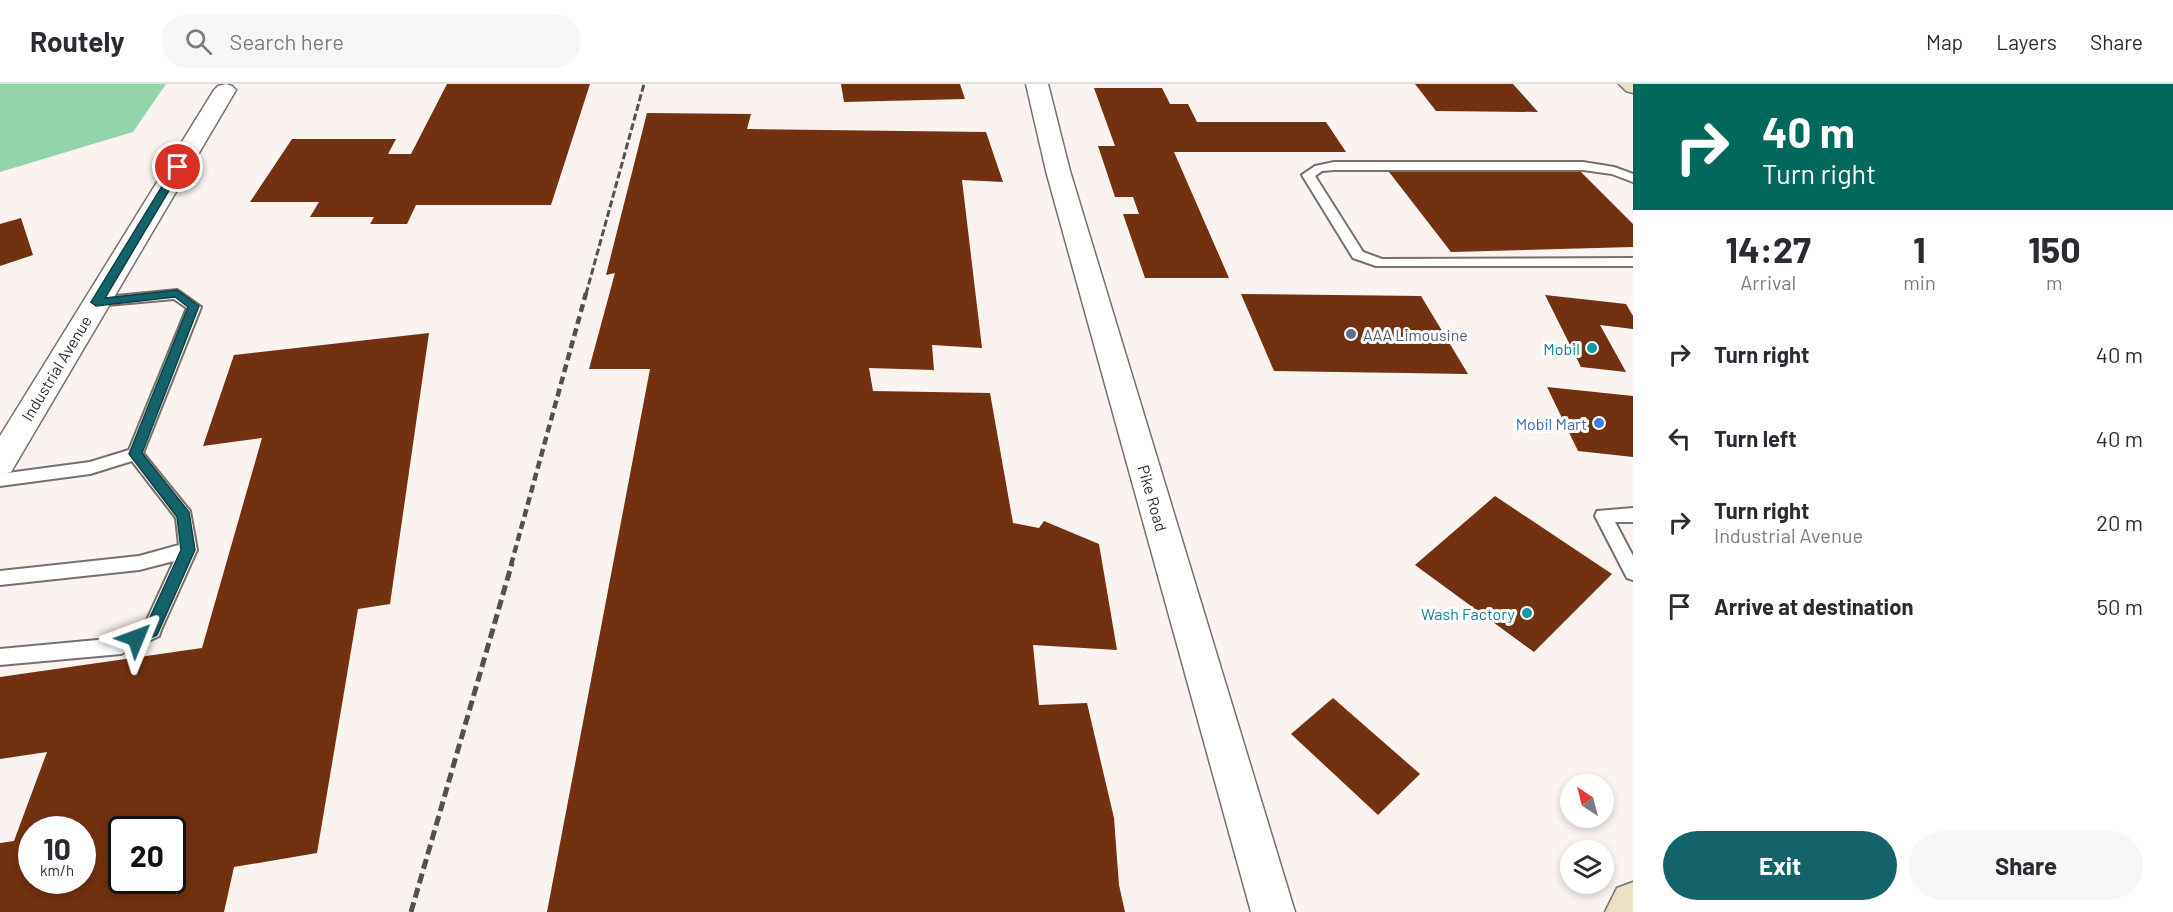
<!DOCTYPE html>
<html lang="en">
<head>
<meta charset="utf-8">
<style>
	body { margin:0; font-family:Barlow,sans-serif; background:#f7f7f7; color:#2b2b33; height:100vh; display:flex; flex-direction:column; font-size:22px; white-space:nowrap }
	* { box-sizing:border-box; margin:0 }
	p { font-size:20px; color:#7c7c81 }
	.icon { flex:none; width:33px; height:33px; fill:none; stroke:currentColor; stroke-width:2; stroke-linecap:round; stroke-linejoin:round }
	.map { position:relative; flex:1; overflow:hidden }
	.panel { display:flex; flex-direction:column; background:#fff; width:540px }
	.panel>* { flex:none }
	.hud { background:#00695c; color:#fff; overflow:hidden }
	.needle { width:39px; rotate:325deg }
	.controls { position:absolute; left:1560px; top:690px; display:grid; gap:12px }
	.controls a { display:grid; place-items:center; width:54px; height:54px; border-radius:50%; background:#fff; box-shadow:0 3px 9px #0003; font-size:30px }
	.speed { position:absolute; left:18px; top:732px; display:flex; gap:12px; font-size:30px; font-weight:700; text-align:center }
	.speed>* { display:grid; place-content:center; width:78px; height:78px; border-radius:50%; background:#fff; box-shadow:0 3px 9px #0003; line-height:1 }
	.speed small { font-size:15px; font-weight:400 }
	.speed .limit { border:3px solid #111; border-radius:9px; background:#fff; color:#111 }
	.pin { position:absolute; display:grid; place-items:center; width:51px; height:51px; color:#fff; margin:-26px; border:3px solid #fff; border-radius:50%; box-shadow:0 2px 6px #0007 }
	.me { position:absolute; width:66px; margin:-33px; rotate:46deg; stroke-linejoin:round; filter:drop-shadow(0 0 4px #0008) }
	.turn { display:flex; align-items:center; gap:21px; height:126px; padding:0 30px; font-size:27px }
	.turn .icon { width:78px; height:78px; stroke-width:2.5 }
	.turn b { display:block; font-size:42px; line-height:51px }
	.eta { display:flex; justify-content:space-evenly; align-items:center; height:102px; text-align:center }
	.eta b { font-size:36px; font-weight:700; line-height:42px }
	.primary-button { display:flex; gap:12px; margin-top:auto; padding:12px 30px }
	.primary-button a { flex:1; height:69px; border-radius:36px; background:#14636a; color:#fff; font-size:24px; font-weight:700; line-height:69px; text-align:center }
	.primary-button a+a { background:#f7f7f7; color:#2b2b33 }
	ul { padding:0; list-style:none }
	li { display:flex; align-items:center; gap:18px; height:84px; padding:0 30px }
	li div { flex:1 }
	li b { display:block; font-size:22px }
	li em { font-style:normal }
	header { display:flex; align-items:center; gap:36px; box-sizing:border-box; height:84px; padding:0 30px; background:#fff; border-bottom:2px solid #e1e1e2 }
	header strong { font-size:28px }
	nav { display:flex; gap:33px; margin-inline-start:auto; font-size:21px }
	.search { width:420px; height:54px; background:#f7f7f7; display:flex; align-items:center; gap:15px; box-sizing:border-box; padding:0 21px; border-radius:33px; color:#7c7c81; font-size:22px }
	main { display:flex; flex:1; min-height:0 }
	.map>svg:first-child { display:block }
	.green { fill:#93d4ab }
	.building { fill:#723111; fill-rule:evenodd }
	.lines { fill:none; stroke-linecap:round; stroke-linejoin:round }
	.lane-casing { stroke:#76706e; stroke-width:4 }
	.street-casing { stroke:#76706e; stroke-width:3 }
	.secondary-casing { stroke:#76706e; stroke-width:3 }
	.lane { fill:#fff; fill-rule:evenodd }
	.street { fill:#fff; fill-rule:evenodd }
	.secondary { fill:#ece1c5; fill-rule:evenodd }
	.rail-far2 { stroke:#53504e; stroke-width:3; stroke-dasharray:7 3; stroke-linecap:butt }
	.rail-far1 { stroke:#53504e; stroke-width:4.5; stroke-dasharray:8 4.5; stroke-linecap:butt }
	.rail { stroke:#53504e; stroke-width:5; stroke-dasharray:10 5; stroke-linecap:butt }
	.route { fill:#14636a; stroke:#0d4045; stroke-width:1.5 }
	.service-dot { fill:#5c6f8a; stroke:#fff; stroke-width:2 }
	.culture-dot { fill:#0f9aa8; stroke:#fff; stroke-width:2 }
	.shop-dot { fill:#3f7fe0; stroke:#fff; stroke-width:2 }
	.labels { text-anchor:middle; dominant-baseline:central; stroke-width:6; stroke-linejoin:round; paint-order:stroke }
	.service-label { font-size:16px; fill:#4e5e75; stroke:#fff; text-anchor:start }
	.culture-label { font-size:16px; fill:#0d838f; stroke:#fff; text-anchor:end }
	.street-label { font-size:16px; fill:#312e2d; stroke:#fff }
	.shop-label { font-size:16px; fill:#366cbe; stroke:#fff; text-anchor:end }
</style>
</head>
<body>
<header>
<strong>Routely</strong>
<div class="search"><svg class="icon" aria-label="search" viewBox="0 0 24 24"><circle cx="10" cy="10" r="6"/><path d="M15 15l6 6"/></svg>Search here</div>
<nav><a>Map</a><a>Layers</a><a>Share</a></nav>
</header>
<main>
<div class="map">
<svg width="1633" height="828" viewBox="0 0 1633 828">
	<rect width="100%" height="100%" fill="#faf3f0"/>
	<path class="green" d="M 0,0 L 166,0 L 133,48 L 0,88 Z"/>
	<g class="building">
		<path d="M 447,0 L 590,0 L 551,121 L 416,121 L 407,140 L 370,140 L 374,133 L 310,133 L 319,118 L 250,118 L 292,55 L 396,55 L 388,70 L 411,70 Z"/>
		<path d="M 841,0 L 960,0 L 965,15 L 844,18 Z"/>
		<path d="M 1415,0 L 1513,0 L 1538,28 L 1436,27 Z"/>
		<path d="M 1094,4 L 1162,4 L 1170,20 L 1188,20 L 1197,38 L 1326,38 L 1346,68 L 1174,68 L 1229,194 L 1145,194 L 1123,130 L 1139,130 L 1133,113 L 1115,113 L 1098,62 L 1115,62 Z"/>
		<path d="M 647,29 L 751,30 L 747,45 L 986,48 L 1003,98 L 962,96 L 982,264 L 932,261 L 934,286 L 869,284 L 873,307 L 990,309 L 1013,439 L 1039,444 L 1044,437 L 1099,460 L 1117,566 L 1033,561 L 1039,621 L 1087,619 L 1114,734 L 1119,801 L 1125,828 L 547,828 L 650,285 L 589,285 L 615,189 L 606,191 Z"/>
		<path d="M 1572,79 L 1633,140 L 1633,163 L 1451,168 L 1386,84 Z"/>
		<path d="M 21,134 L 33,171 L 0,182 L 0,140 Z"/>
		<path d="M 1241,210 L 1421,212 L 1468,290 L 1274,287 Z"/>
		<path d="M 1545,211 L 1626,220 L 1633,232 L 1633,245 L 1600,241 L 1626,288 L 1581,283 Z"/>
		<path d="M 429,249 L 390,520 L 358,525 L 317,769 L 234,783 L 224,828 L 0,828 L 0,759 L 14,757 L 47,668 L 0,675 L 0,593 L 202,564 L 262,354 L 203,362 L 234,271 ZM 32,746 L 82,746 L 82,796 L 32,796 ZM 122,746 L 172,746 L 172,796 L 122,796 Z"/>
		<path d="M 1547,303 L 1633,312 L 1633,373 L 1578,367 Z"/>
		<path d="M 1495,412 L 1612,490 L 1534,568 L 1415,481 Z"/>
		<path d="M 1333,614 L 1420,690 L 1378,731 L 1291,650 Z"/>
	</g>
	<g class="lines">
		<defs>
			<g id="lane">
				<path d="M 1334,78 L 1583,78 L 1614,83 L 1633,90 L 1633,98 L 1612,90 L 1583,86 L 1334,86 L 1322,87 L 1315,92 L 1363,168 L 1382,175 L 1633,174 L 1633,182 L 1376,182 L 1353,174 L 1302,91 L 1315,82 Z"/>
				<path d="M 177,206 L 201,223 L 143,369 L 190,427 L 197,466 L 161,546 L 159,552 L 121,570 L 0,581 L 0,565 L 119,554 L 145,540 L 174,477 L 139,486 L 0,501 L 0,487 L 139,472 L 179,461 L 176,434 L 132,377 L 90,390 L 0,402 L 0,390 L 90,378 L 129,366 L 187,224 L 174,215 L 96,222 L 89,218 L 96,214 Z"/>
				<path d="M 1633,424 L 1633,438 L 1615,438 L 1633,472 L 1633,496 L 1627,494 L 1595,432 L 1597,427 Z"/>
			</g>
			<g id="street">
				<path d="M 226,0 L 232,2 L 236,6 L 11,388 L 0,391 L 0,352 L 214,6 L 218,2 Z"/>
				<path d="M 1026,0 L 1048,0 L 1070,87 L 1295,828 L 1251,828 L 1046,87 Z"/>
			</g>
			<g id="secondary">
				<path d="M 1619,0 L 1633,0 L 1633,9 L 1626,7 Z"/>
				<path d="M 1633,798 L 1633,828 L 1605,828 L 1617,804 Z"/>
			</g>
		</defs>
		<use href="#lane" class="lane-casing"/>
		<use href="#street" class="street-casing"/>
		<use href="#secondary" class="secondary-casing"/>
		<use href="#lane" class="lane"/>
		<use href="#street" class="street"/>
		<use href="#secondary" class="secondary"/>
		<path class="rail-far2" d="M 586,210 L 644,0"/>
		<path class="rail-far1" d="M 511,481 L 586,209"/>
		<path class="rail" d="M 411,828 L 512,479"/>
	</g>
	<path class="route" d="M 175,81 L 183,83 L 105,214 L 177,206 L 199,222 L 142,369 L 189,428 L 195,466 L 157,551 L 136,561 L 131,559 L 129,554 L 131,550 L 146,542 L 181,466 L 177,433 L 129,370 L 188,223 L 175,213 L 96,222 L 91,218 Z"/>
	<circle class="service-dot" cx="1351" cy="250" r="6"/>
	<g class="culture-dot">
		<circle cx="1592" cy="264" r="6"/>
		<circle cx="1527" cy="529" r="6"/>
	</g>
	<circle class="shop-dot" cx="1599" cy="339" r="6"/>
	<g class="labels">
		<g class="service-label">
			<text x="1363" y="250">AAA Limousine</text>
		</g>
		<g class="culture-label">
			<text x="1580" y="264">Mobil</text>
			<text x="1515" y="529">Wash Factory</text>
		</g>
		<g class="street-label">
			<text transform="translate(56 284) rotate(-59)">Industrial Avenue</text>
			<text transform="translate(1153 414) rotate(74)">Pike Road</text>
		</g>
		<g class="shop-label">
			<text x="1587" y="339">Mobil Mart</text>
		</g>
	</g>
</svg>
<div class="controls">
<a><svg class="needle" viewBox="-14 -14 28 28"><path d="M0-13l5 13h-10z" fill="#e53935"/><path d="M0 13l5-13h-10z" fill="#7c7c81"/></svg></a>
<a><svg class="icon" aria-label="layers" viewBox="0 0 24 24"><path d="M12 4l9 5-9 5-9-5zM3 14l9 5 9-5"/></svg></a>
</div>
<div class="speed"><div>10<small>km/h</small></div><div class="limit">20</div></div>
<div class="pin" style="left:178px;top:83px;background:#d93025"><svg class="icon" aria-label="arrive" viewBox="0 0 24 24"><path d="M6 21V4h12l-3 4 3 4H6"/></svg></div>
<svg class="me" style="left:136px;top:554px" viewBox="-20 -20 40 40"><path d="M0-17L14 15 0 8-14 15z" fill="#14636a" stroke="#fff" stroke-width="4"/></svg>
</div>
<section class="panel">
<div class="hud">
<div class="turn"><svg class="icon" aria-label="right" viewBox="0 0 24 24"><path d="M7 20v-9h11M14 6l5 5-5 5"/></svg><div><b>40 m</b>Turn right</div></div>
</div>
<div class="eta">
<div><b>14:27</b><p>Arrival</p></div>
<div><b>1</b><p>min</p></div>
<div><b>150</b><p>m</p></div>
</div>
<ul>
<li><svg class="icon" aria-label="right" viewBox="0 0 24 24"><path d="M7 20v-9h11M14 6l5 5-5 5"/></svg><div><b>Turn right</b></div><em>40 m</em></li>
<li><svg class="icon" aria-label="left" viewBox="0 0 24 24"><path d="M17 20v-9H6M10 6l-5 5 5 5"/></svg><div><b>Turn left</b></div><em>40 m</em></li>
<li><svg class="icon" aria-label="right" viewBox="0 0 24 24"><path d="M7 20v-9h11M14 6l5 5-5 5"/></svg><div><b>Turn right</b><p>Industrial Avenue</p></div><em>20 m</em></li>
<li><svg class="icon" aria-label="arrive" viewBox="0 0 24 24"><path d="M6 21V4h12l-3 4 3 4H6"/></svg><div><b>Arrive at destination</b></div><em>50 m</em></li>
</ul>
<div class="primary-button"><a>Exit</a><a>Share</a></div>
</section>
</main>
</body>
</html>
